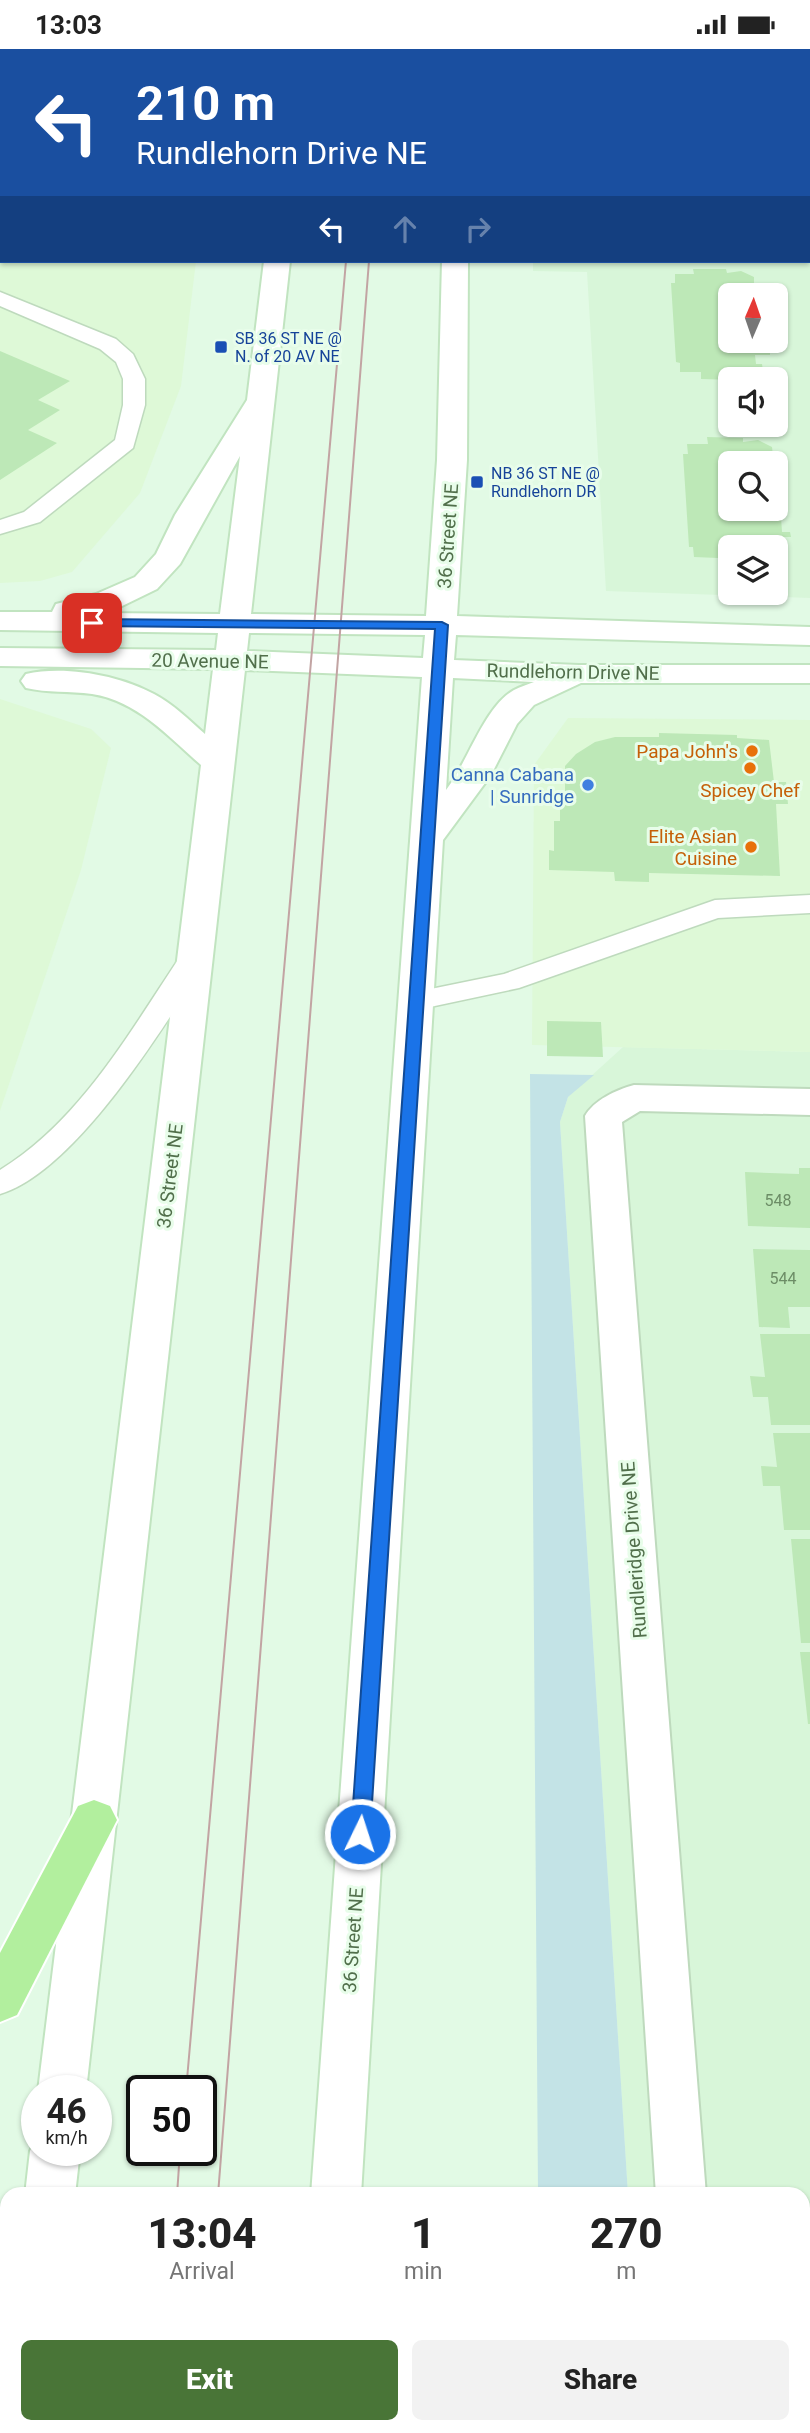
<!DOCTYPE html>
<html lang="en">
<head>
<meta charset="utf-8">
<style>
	body { margin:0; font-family:Roboto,sans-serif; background:#f2f2f2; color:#222; height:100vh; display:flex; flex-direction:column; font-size:26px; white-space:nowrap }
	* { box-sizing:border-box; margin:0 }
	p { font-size:23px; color:#767676 }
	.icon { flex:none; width:38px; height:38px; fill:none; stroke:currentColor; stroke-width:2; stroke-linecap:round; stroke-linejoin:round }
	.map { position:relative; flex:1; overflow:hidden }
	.sheet { position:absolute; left:0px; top:2138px; width:810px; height:247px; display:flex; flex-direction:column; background:#fff; border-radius:21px 21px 0 0; box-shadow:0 2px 5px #0004 }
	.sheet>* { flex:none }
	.banner { position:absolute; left:0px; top:0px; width:810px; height:214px; box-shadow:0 2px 5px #0004; background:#1a4fa0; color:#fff; overflow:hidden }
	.needle { width:46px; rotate:2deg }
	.controls { position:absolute; left:718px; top:234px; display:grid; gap:14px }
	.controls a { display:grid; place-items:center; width:70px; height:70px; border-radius:10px; background:#fff; box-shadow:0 2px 5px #0004; font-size:35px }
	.speed { position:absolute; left:21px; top:2026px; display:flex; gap:14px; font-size:35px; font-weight:700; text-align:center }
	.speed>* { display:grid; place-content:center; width:91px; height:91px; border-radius:50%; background:#fff; box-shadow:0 2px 5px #0004; line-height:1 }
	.speed small { font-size:18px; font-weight:400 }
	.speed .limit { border:4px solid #111; border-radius:10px; background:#fff; color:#111 }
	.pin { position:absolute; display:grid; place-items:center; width:60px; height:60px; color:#fff; margin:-30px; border-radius:14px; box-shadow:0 4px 10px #0006 }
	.me { position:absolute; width:77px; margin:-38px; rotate:4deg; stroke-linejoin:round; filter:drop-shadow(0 0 5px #0008) }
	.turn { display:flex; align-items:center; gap:24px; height:147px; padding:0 21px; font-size:32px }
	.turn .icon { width:91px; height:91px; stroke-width:2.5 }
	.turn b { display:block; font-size:49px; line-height:60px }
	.lanes { display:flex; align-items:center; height:66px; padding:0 21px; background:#0003; justify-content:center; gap:35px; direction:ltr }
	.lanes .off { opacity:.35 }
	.eta { display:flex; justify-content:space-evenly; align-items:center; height:119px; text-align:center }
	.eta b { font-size:42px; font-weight:800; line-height:49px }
	.cta { display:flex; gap:14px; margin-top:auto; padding:14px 21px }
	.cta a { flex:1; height:80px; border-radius:10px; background:#497537; color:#fff; font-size:28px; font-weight:800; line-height:80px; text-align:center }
	.cta a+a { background:#f2f2f2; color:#222 }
	.status { display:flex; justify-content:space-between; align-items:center; height:49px; padding:0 35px; background:#fff; direction:ltr }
	.status svg { height:19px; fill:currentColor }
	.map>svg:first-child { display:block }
	.residential { fill:#d8f6d9; fill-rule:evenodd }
	.commercial { fill:#def9d7 }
	.green { fill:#c3e3e6 }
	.building { fill:#bde8b7 }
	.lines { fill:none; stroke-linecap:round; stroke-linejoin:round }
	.lane-casing { stroke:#bedabd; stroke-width:3 }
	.street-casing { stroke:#bedabd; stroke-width:4 }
	.secondary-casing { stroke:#c1e4c0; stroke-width:4 }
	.highway-casing { stroke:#fff; stroke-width:4 }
	.lane { fill:#fff; fill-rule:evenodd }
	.street { fill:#fff; fill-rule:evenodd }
	.secondary { fill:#fff; fill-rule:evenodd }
	.highway { fill:#b2ef9e; fill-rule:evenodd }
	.tram { stroke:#c2a4a3; stroke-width:2 }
	.route { fill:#1a73e8; stroke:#114b97; stroke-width:2 }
	.transit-dot { fill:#1a4fb4; stroke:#e8fdea; stroke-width:2.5 }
	.food-dot { fill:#e8710a; stroke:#e8fdea; stroke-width:2.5 }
	.shop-dot { fill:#3f7fe0; stroke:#e8fdea; stroke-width:2.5 }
	.labels { text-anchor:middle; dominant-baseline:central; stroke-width:6; stroke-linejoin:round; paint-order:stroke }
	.far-transit-label { font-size:16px; fill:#164399; stroke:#e8fdea; text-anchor:start }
	.number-label { font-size:16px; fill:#6c8d66 }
	.street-label { font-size:19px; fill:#516f4b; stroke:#e8fdea }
	.food-label { font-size:19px; fill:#c56008; stroke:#e8fdea; text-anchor:end }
	.shop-label { font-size:19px; fill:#366cbe; stroke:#e8fdea; text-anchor:end }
</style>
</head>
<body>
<div class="status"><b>13:03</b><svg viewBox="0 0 49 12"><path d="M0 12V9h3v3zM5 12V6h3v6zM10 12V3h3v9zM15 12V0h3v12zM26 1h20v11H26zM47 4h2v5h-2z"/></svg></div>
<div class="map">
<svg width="810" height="2384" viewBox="0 0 810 2384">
	<rect width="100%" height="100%" fill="#e2fae5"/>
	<g class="residential">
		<path d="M 559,0 L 810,0 L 810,549 L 606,542 L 587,223 L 533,222 L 533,212 L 808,212 L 808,2 ZM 730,247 L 775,247 L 775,292 L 730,292 ZM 730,331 L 775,331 L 775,376 L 730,376 ZM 730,415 L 775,415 L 775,460 L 730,460 ZM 730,499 L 775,499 L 775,544 L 730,544 Z"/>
		<path d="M 623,998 L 810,1003 L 810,2384 L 643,2384 L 642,2378 L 803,2378 L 803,2146 L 628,2145 L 560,1073 L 568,1048 Z"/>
	</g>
	<g class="commercial">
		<path d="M 0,0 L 221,0 L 2,2 L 2,212 L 196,212 L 181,337 L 140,444 L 72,523 L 40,532 L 0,534 Z"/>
		<path d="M 0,650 L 91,680 L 111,699 L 81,821 L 0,1062 Z"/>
		<path d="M 568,669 L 810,671 L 810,1003 L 532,996 L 534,716 Z"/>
	</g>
	<g class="green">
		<path d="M 530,1025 L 594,1026 L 568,1048 L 560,1073 L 628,2145 L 538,2145 Z"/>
		<path d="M 539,2378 L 642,2378 L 643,2384 L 540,2384 Z"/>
	</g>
	<g class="building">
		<path d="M 693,220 L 726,220 L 727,224 L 741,222 L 754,228 L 754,235 L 749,235 L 750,244 L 765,244 L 764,247 L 730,247 L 730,292 L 762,292 L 763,301 L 770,301 L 770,306 L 755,306 L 756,315 L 762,315 L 763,322 L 749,328 L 735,327 L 735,331 L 701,330 L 701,323 L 680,323 L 680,314 L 676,313 L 671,234 L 675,234 L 675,225 L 694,225 Z"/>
		<path d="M 0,302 L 70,332 L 38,351 L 60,361 L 28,381 L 57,394 L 0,431 Z"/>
		<path d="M 707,388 L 743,389 L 743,393 L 758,391 L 772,398 L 773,407 L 767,406 L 768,415 L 730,415 L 730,460 L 771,460 L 772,467 L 781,468 L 782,483 L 790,483 L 791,488 L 774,488 L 775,499 L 730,499 L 730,517 L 719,517 L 718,509 L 694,508 L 693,498 L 689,498 L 683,405 L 688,405 L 687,395 L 708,395 Z"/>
		<path d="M 775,430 L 779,451 L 787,452 L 787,457 L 775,457 Z"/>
		<path d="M 659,684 L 737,686 L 737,689 L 769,691 L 774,733 L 786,733 L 788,755 L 776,755 L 780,827 L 649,824 L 649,833 L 615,832 L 614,823 L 549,821 L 549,801 L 554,802 L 554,772 L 560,772 L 560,745 L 565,745 L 565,717 L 576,705 L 595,693 L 615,688 L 659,688 Z"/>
		<path d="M 547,972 L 601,973 L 603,1008 L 547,1007 Z"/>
		<path d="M 799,1119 L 810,1119 L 810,1179 L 748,1177 L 745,1123 L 799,1125 Z"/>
		<path d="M 753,1200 L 810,1201 L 810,1258 L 788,1258 L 790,1279 L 759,1278 Z"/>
		<path d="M 760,1285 L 810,1285 L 810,1376 L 771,1376 L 768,1348 L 753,1348 L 750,1327 L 765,1328 Z"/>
		<path d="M 773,1384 L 810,1384 L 810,1481 L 784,1481 L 780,1437 L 763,1437 L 761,1417 L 777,1418 Z"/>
		<path d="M 791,1490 L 810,1490 L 810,1594 L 801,1594 Z"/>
		<path d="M 800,1603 L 810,1603 L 810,1675 L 808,1675 Z"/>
	</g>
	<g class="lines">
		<defs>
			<g id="lane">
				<path d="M 4,0 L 22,0 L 3,2 Z"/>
				<path d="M 2,34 L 2,52 L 0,53 L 0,35 Z"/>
				<path d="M 0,243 L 116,290 L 133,305 L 145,330 L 145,356 L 133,399 L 40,473 L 0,485 L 0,471 L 24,463 L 115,391 L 123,356 L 123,330 L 116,313 L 100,300 L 0,257 Z"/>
				<path d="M 810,846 L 810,864 L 718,869 L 519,939 L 416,961 L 406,959 L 402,952 L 406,945 L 416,943 L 504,925 L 715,851 Z"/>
				<path d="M 196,896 L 206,899 L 210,905 C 168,972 76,1123 0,1145 L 0,1121 C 83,1070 133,977 186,899 Z"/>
			</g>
			<g id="street">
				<path d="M 634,1036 L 810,1040 L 810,1066 L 640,1062 L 622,1073 L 706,2146 L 656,2146 L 585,1067 C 594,1051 616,1041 634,1036 Z"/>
				<path d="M 671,2378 L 723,2378 L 724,2384 L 672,2384 Z"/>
			</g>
			<g id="secondary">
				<rect x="288" y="0" width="24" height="2"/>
				<rect x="445" y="0" width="24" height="2"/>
				<path d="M 264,212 L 290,212 L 251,565 L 426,567 L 437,411 L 442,212 L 468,212 L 467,411 L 457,567 L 810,578 L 810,596 L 456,586 L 454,611 L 579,616 L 810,616 L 810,634 L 581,634 L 534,656 L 517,675 L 491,726 L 443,791 L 361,2146 L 311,2146 L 422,628 L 245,621 L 86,2042 L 38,2042 L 201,716 C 168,687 137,652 92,645 C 70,642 47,644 26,639 L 21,632 L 26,625 C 64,616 119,626 154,645 C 173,655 189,671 205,685 L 213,620 L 0,617 L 0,599 L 216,601 L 218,584 L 0,581 L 0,563 L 52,563 L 56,555 L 96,545 L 135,528 L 156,505 L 175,466 L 247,351 ZM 240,407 L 220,565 L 97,564 L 118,559 L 157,540 L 180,515 ZM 249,584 L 425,586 L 423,609 L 247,602 ZM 453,629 L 534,633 C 528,635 520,638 514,641 C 484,658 468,713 446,741 Z"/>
				<path d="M 37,2087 L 37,2102 L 80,2102 L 75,2146 L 25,2146 L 30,2102 Z"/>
				<path d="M 7,2358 L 7,2378 L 48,2378 L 48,2384 L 0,2384 L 0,2367 Z"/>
				<rect x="298" y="2378" width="52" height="6"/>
			</g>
			<g id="highway">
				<path d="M 94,1751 L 110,1757 L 117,1771 L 17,1966 L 0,1973 L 0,1904 L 78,1757 Z"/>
				<path d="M 335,2378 L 388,2378 L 389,2384 L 337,2384 Z"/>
			</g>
		</defs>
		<use href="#lane" class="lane-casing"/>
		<use href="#street" class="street-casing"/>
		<use href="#secondary" class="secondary-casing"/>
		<use href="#highway" class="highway-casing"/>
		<use href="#lane" class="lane"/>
		<use href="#street" class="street"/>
		<use href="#secondary" class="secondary"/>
		<use href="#highway" class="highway"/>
		<g class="tram">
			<path d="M 186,2042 L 346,212"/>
			<path d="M 177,2146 L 180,2102"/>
			<path d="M 218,2146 L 369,212"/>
			<path d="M 156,2378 L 156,2384"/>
			<path d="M 200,2378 L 200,2384"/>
		</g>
	</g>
	<path class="route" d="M 92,570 L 442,573 L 448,576 L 370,1785 L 367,1790 L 360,1793 L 354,1790 L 351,1785 L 435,580 L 88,577 L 88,571 Z"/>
	<g class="transit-dot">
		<rect x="214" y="291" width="14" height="14" rx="3.5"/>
		<rect x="470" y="426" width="14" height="14" rx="3.5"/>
	</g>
	<g class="food-dot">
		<circle cx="752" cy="702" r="7"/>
		<circle cx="750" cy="719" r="7"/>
		<circle cx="751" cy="798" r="7"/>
	</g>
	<circle class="shop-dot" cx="588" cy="736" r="7"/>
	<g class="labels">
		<g class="far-transit-label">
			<text x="235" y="289">SB 36 ST NE @<tspan x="235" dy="18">N. of 20 AV NE</tspan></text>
			<text x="491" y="424">NB 36 ST NE @<tspan x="491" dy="18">Rundlehorn DR</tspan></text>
		</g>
		<g class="number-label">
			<text x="778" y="1151">548</text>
			<text x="783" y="1229">544</text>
		</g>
		<g class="street-label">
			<text transform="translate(448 487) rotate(-86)">36 Street NE</text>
			<text transform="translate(210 612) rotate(1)">20 Avenue NE</text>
			<text transform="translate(573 623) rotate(1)">Rundlehorn Drive NE</text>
			<text transform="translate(170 1127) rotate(-83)">36 Street NE</text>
			<text transform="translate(634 1501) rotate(-94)">Rundleridge Drive NE</text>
			<text transform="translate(353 1891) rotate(-86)">36 Street NE</text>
		</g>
		<g class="food-label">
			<text x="738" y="702">Papa John's</text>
			<text x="750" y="741" text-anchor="middle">Spicey Chef</text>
			<text x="737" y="787">Elite Asian<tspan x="737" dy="22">Cuisine</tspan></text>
		</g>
		<g class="shop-label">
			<text x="574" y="725">Canna Cabana<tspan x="574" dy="22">| Sunridge</tspan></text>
		</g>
	</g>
</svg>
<div class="controls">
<a><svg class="needle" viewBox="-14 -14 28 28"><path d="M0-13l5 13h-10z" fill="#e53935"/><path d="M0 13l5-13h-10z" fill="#767676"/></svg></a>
<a><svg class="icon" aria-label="sound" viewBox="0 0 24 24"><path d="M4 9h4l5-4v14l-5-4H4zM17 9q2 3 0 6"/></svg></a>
<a><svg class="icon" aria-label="search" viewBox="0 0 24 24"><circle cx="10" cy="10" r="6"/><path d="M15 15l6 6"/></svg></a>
<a><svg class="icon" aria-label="layers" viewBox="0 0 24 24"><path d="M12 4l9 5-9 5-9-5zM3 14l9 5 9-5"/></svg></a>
</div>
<div class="speed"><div>46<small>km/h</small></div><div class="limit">50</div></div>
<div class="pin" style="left:92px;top:574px;background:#d93025"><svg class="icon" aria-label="arrive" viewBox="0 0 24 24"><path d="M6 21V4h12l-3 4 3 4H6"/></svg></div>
<svg class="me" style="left:360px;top:1785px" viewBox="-20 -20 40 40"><circle r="17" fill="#1a73e8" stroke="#fff" stroke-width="3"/><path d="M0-11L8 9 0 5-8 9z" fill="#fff"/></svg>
<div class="banner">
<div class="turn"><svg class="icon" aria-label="left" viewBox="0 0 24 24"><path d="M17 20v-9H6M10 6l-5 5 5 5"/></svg><div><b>210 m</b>Rundlehorn Drive NE</div></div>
<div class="lanes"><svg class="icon" aria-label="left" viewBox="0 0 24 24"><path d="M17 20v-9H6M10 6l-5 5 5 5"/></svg><svg class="icon off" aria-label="ahead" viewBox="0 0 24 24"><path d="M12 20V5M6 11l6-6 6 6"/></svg><svg class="icon off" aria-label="right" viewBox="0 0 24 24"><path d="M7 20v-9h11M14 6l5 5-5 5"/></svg></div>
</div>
<section class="sheet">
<div class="eta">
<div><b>13:04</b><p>Arrival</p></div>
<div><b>1</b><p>min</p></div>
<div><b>270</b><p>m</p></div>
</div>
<div class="cta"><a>Exit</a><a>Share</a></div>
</section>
</div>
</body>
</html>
